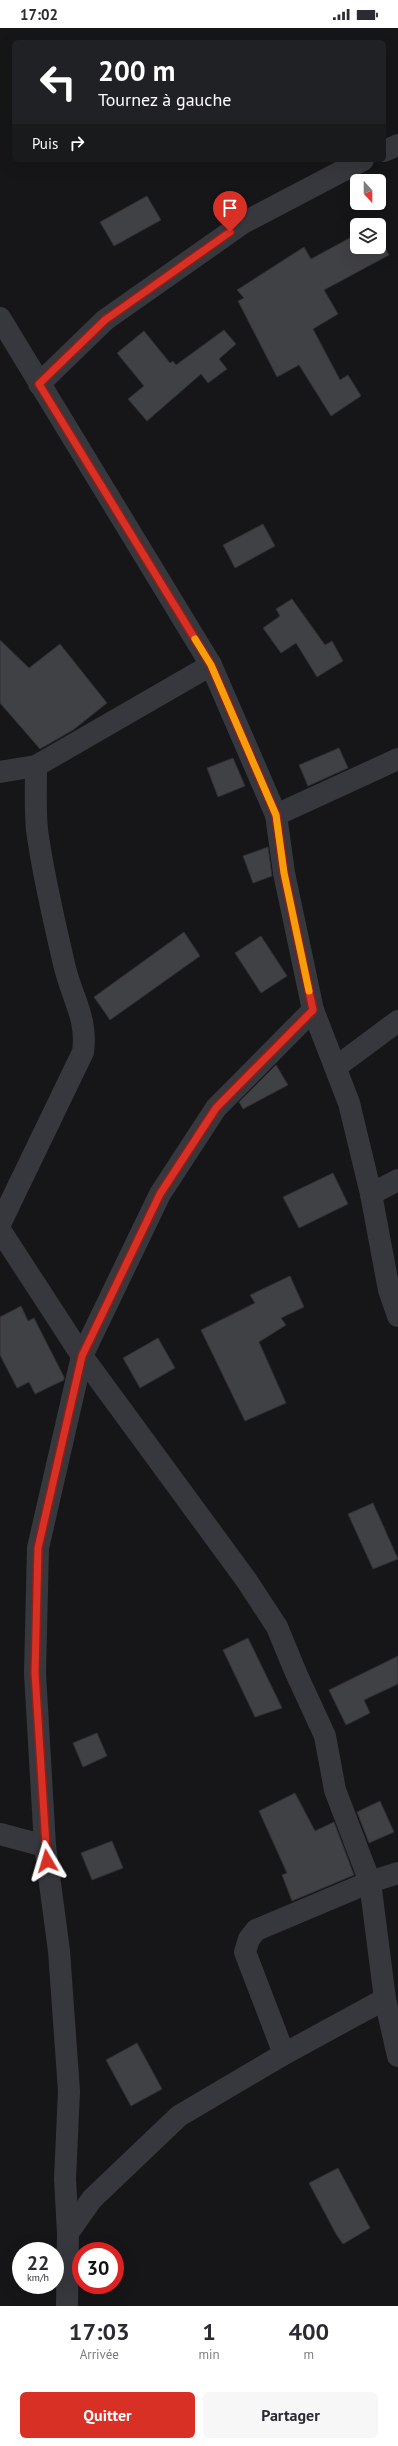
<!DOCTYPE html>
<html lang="fr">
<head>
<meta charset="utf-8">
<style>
	body { margin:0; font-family:"PT Sans",sans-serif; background:#f7f7f7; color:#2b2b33; height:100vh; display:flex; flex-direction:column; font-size:15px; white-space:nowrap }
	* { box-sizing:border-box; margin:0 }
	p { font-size:13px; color:#7c7c81 }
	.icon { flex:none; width:22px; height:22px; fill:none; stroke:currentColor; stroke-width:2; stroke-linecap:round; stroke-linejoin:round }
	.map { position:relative; height:2278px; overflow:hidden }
	.side { display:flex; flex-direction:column; background:#fff; flex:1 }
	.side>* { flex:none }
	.guide { position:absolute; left:12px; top:12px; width:374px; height:122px; border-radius:6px; box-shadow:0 4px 16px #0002; background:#202124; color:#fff; overflow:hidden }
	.needle { width:26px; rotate:159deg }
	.buttons { position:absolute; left:350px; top:146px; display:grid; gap:8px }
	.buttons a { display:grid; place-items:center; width:36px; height:36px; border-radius:6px; background:#fff; box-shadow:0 4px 16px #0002; font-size:20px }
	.speed { position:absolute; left:12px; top:2214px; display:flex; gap:8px; font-size:20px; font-weight:700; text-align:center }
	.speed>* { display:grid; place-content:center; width:52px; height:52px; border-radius:50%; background:#fff; box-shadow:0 4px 16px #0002; line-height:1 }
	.speed small { font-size:10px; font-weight:400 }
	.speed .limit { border:6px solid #d22; background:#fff; color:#111 }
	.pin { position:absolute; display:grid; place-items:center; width:34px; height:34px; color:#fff; margin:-41px -17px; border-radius:50% 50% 50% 0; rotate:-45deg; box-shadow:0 0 4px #0007 }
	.pin .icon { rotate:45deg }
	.me { position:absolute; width:44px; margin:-22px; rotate:353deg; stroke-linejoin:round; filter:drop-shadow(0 0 3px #0008) }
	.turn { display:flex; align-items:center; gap:14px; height:84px; padding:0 20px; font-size:18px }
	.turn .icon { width:52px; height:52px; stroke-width:2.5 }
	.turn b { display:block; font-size:28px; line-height:34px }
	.then { display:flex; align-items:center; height:38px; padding:0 20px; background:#0003; gap:8px; font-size:15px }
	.eta { display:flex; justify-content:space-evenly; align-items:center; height:68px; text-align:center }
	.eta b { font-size:24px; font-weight:600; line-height:28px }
	.action { display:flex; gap:8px; margin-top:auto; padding:8px 20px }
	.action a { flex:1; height:46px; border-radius:6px; background:#d93025; color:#fff; font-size:16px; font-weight:600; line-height:46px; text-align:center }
	.action a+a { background:#f7f7f7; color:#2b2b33 }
	.status { display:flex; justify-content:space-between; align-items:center; height:28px; padding:0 20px; background:#fff; direction:ltr }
	.status svg { height:11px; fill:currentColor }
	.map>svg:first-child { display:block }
	.building { fill:#404145; stroke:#303034 }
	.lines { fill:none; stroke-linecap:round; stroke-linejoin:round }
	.street { stroke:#37383d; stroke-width:22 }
	.route-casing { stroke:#8d1f18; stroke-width:10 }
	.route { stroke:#d93025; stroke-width:7 }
	.slow { stroke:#f59e0b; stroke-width:7 }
</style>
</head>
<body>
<div class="status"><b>17:02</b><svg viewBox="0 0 49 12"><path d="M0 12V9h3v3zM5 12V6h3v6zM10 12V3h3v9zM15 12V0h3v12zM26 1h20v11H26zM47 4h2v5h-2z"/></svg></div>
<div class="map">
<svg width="398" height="2278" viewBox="0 0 398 2278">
	<rect width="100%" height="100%" fill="#161618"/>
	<g class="building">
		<path d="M 147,168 L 161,192 L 114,218 L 100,194 Z"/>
		<path d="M 357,206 L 357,219 L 379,219 L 379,209 L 389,227 L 324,262 L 338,286 L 313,301 L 340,352 L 348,347 L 361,368 L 331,388 L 299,337 L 277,349 L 238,273 L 244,270 L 237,262 L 304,219 L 311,231 Z"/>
		<path d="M 224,302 L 236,316 L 219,331 L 227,341 L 208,355 L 201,346 L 147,393 L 128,371 L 144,358 L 117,325 L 144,303 L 170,335 L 173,333 L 176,337 Z"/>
		<path d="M 263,496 L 275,518 L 235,540 L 223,517 Z"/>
		<path d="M 292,571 L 325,617 L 332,613 L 343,633 L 317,649 L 296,615 L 281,625 L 263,600 L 280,588 L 276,581 Z"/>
		<path d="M 0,612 L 29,640 L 60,616 L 107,675 L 73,702 L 40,721 L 0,675 Z"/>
		<path d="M 339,720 L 348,740 L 308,758 L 299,737 Z"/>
		<path d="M 233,730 L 245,758 L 218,769 L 207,740 Z"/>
		<path d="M 268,819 L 272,848 L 253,855 L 243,828 Z"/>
		<path d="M 184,904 L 200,928 L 110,992 L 94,969 Z"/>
		<path d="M 261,908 L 287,948 L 261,965 L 235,925 Z"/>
		<path d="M 276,1037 L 288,1057 L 243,1081 L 239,1074 Z"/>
		<path d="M 333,1145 L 348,1176 L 299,1200 L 283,1169 Z"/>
		<path d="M 290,1248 L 304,1279 L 281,1290 L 286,1297 L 259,1314 L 286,1375 L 245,1393 L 201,1302 L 255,1275 L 250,1267 Z"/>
		<path d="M 21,1278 L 28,1293 L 34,1290 L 64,1349 L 64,1352 L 35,1366 L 29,1354 L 17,1360 L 0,1327 L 0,1289 Z"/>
		<path d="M 158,1310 L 175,1340 L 140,1360 L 123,1330 Z"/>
		<path d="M 373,1475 L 398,1531 L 373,1541 L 348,1486 Z"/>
		<path d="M 248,1610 L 282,1680 L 255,1689 L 223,1622 Z"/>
		<path d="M 398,1628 L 398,1656 L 364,1672 L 370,1685 L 346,1697 L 329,1662 Z"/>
		<path d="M 97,1705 L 107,1728 L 83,1739 L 73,1715 Z"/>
		<path d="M 295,1765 L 315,1803 L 334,1794 L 354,1847 L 292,1873 L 282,1847 L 287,1845 L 259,1783 Z"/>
		<path d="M 380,1773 L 394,1804 L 369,1815 L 357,1784 Z"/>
		<path d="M 112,1813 L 123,1840 L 92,1852 L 81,1825 Z"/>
		<path d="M 137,2015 L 162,2061 L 131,2078 L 106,2032 Z"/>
		<path d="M 338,2140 L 370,2200 L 343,2216 L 336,2206 L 309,2155 Z"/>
	</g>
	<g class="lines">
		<g class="street">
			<path d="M 384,123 L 398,117"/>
			<path d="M 0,290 L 211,637 L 276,787 L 284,845 L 313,982 L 349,1075 L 371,1166 L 389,1262 L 398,1288"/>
			<path d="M 39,356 L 105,292 L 243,195 L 363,132"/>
			<path d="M 0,744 L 36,738 L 211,637"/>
			<path d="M 276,787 L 398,731"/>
			<path d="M 336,1039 L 398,993"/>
			<path d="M 371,1166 L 398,1152"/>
			<path d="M 0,1196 L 83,1024 C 88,990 71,968 64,936 C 54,892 43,847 37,802 C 35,781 36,759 36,738"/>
			<path d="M 0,1202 L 82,1328 L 247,1553 L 277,1599 L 296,1645 L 325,1708 L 335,1762 L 370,1854 L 385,1971 L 398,2028"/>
			<path d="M 0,1806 L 45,1818"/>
			<path d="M 284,2026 L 245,1924 L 249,1911 L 256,1902 L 370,1854 L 398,1845"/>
			<path d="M 68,2205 L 92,2171 L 179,2088 L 284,2026 L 385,1971"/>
			<path d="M 67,2278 L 68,2205 L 65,2151 L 69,2063 L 59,1923 L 45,1818 L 35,1645 L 38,1520 L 82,1328 L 160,1166 L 216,1080 L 313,982"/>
		</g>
	</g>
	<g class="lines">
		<defs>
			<path id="route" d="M 47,1833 L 35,1645 L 38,1520 L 82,1328 L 160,1166 L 216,1080 L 313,982 L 284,845 L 276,787 L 211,637 L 39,356 L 105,292 L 230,204"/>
		</defs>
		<use href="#route" class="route-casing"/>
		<use href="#route" class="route"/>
		<path class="slow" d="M 195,611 L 211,637 L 276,787 L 284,845 L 309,963"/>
	</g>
</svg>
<div class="buttons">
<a><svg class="needle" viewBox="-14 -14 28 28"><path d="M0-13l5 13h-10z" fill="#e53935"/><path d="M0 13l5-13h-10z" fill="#7c7c81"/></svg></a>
<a><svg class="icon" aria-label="layers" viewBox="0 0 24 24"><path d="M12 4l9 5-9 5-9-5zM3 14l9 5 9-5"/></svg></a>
</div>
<div class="speed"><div>22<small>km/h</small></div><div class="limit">30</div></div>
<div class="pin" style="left:230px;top:204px;background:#d93025"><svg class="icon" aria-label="arrive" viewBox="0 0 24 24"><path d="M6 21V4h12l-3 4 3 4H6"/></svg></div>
<svg class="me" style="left:47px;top:1833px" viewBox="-20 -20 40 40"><path d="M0-17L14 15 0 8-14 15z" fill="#d93025" stroke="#fff" stroke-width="4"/></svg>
<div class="guide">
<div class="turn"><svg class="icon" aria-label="left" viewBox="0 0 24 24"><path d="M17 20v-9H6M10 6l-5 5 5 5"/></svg><div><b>200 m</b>Tournez à gauche</div></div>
<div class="then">Puis<svg class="icon" aria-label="right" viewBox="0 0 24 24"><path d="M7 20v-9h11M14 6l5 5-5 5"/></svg></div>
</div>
</div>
<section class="side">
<div class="eta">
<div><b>17:03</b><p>Arrivée</p></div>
<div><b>1</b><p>min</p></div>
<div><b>400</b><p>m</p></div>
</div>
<div class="action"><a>Quitter</a><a>Partager</a></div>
</section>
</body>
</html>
